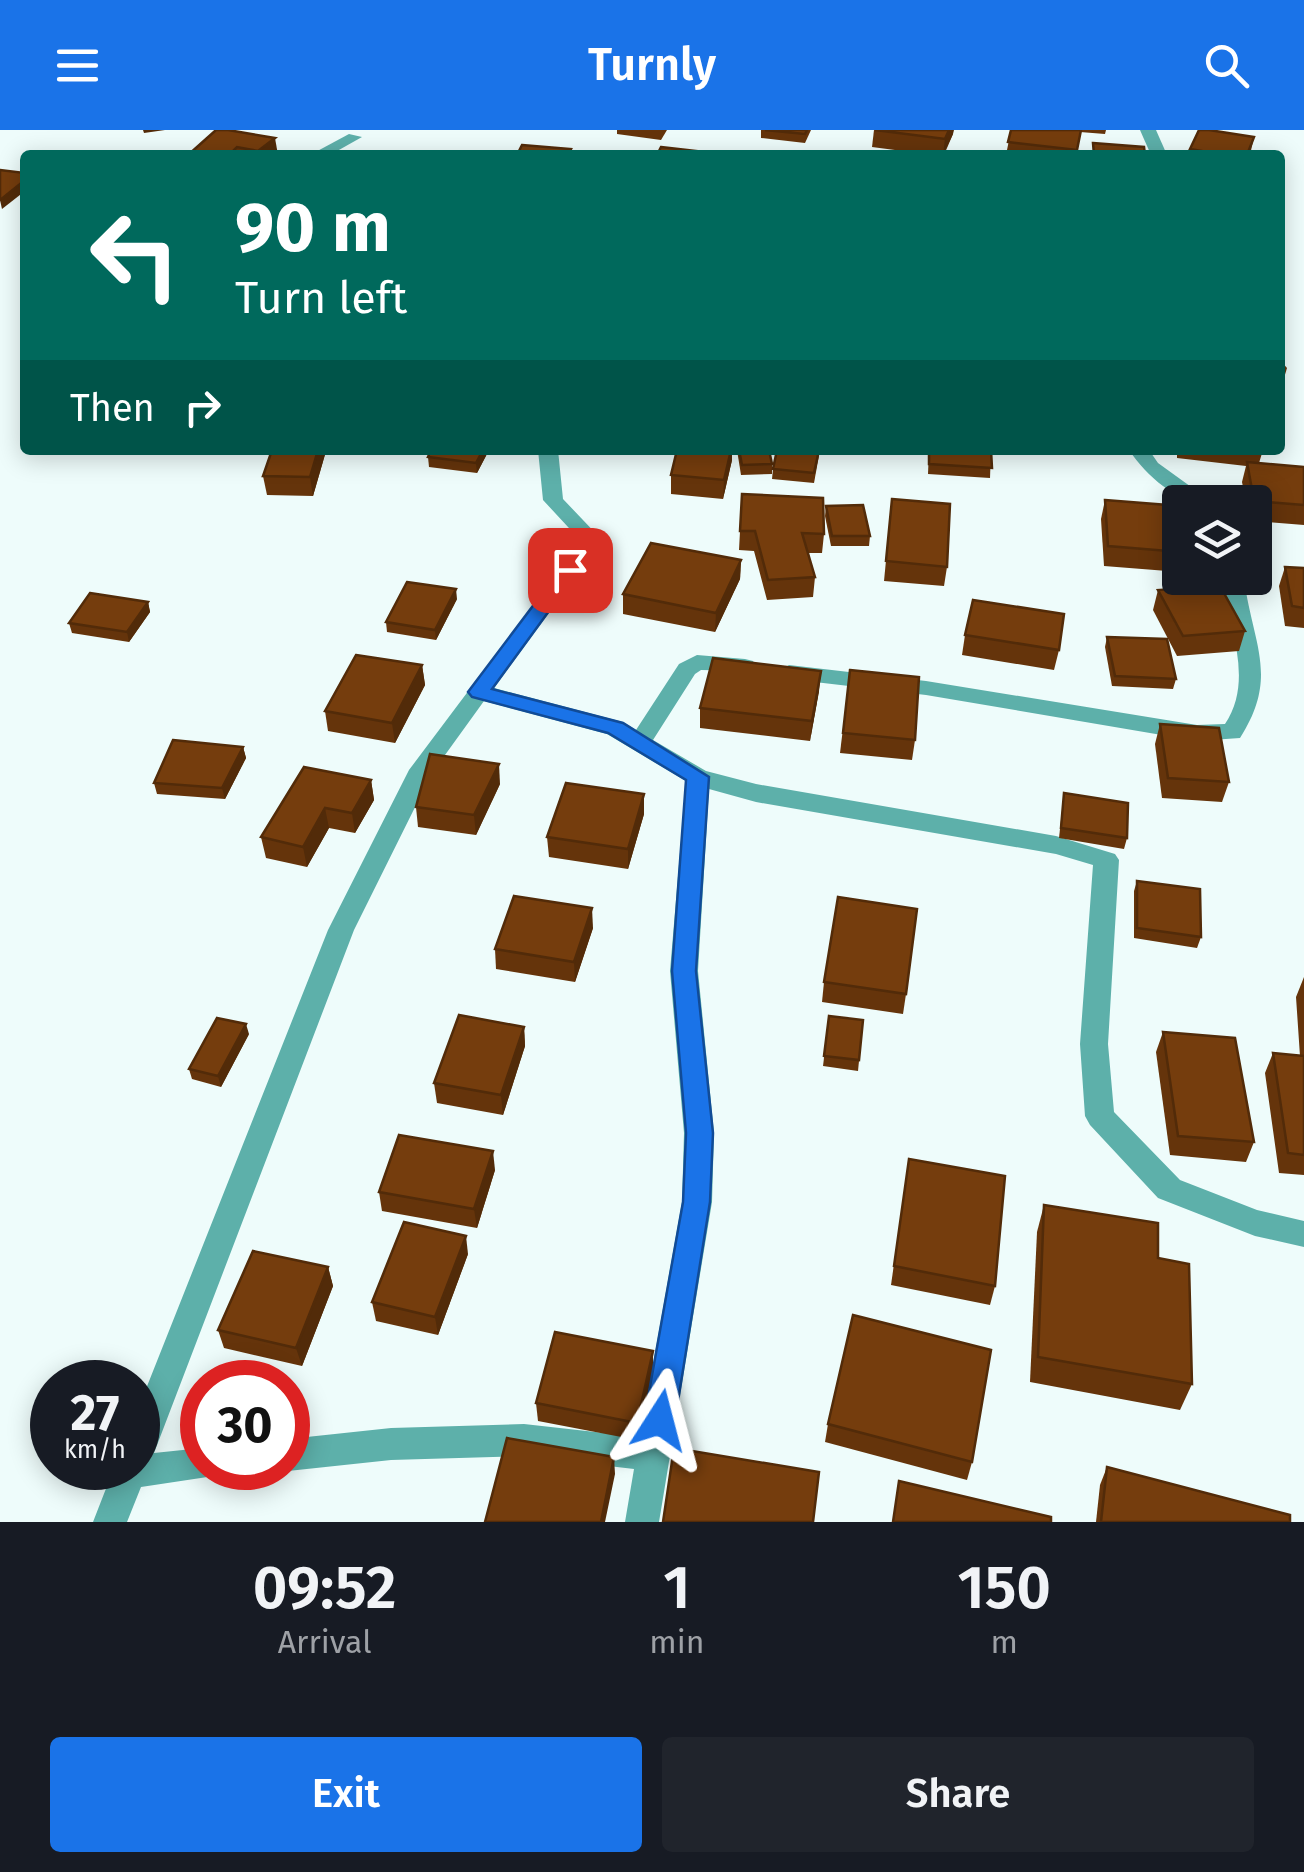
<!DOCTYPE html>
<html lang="en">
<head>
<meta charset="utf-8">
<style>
	body { margin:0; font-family:"Fira Sans",sans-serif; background:#20242c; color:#f1f3f6; height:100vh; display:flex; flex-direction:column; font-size:38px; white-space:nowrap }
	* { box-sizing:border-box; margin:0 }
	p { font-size:32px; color:#9ea1a6 }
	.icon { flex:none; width:55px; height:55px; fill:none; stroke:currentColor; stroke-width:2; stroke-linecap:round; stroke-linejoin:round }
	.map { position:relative; height:1392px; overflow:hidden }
	.details { display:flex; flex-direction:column; background:#171b24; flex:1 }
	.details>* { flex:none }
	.top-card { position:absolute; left:20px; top:20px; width:1265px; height:305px; border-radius:10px; box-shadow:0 5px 25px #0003; background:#00695c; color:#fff; overflow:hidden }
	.controls { position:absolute; left:1162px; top:355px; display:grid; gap:20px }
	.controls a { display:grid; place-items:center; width:110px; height:110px; border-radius:10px; background:#171b24; box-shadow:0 5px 25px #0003; font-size:50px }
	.speed { position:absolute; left:30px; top:1230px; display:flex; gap:20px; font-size:50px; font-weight:700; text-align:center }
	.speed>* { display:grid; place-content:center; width:130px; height:130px; border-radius:50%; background:#171b24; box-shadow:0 5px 25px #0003; line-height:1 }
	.speed small { font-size:25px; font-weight:400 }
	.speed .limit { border:15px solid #d22; background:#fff; color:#111 }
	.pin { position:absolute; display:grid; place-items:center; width:85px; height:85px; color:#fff; margin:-42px; border-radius:20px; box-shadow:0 5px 15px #0006 }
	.me { position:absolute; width:110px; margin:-55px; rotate:9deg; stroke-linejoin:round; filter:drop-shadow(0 0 8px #0008) }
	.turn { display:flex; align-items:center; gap:35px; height:210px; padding:0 50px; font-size:45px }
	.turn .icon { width:130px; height:130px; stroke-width:2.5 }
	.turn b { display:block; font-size:70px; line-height:85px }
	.then { display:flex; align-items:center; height:95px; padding:0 50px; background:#0003; gap:20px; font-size:38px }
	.eta { display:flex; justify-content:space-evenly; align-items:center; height:170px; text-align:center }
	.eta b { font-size:60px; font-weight:600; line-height:70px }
	.button { display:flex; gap:20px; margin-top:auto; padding:20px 50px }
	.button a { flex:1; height:115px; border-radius:10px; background:#1a73e8; color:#fff; font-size:40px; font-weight:600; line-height:115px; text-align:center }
	.button a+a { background:#20242c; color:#f1f3f6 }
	header { display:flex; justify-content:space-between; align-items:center; height:130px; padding:0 50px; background:#1a73e8; color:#fff; font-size:45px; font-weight:600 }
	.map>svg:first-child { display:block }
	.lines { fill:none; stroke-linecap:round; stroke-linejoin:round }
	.minor { fill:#5db0aa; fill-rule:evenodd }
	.wall { fill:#65340b }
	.shaded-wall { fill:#522b09 }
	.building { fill:#753d0d; stroke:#522b09; stroke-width:2.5 }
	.route { fill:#1a73e8; stroke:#114b97; stroke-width:2.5 }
</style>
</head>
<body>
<header><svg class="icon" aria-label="menu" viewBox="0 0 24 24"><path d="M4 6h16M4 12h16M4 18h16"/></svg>Turnly<svg class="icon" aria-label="search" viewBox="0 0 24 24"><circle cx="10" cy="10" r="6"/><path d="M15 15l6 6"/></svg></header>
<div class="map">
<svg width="1304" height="1392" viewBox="0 0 1304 1392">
	<rect width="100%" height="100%" fill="#eefcfb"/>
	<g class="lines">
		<g class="minor">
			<path d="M 1140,0 L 1156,0 L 1167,25 L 1151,25 Z"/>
			<path d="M 349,4 L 362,7 L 330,25 L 310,25 Z"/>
			<path d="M 538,320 L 558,320 L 563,369 L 602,410 L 494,558 L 623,592 L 636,600 L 679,534 L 697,525 L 745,529 L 753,531 L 756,536 L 753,541 L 701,540 L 695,544 L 653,610 L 706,641 L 756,654 L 1056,706 L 1115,724 L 1119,730 L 1108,914 L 1114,982 L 1180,1050 L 1257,1080 L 1304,1091 L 1304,1117 L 1255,1106 L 1158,1068 L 1090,995 L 1085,986 L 1080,914 L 1093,735 L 1056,724 L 756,672 L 709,659 L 698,841 L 714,1003 L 712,1072 L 659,1392 L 625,1392 L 634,1339 L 524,1326 L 391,1330 L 288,1341 L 278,1338 L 288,1338 L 288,1309 L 391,1298 L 524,1294 L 640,1307 L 682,1072 L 684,1003 L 670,841 L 686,651 L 607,604 L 484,571 L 432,643 L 354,800 L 154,1323 L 202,1318 L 202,1338 L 218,1338 L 214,1346 L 141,1357 L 127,1392 L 93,1392 L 114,1338 L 138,1338 L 138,1279 L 328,800 L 409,640 L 581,411 L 543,370 Z"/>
			<path d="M 1129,320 L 1149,320 L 1158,333 L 1212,372 C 1178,374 1148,348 1129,320 Z"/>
			<path d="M 1222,448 L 1244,448 C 1252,513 1280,546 1240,608 L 1197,611 L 926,565 L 789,549 L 778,542 L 789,535 L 926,551 L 1197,595 L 1225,594 C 1255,549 1228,496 1222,448 Z"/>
		</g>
	</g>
	<g class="wall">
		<path d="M 216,0 L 278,25 L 188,25 Z"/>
		<path d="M 617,0 L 667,0 L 661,10 L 617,4 Z"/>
		<path d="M 761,0 L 811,0 L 805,13 L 761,8 Z"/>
		<path d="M 874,0 L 953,4 L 944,25 L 933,25 L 872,17 Z"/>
		<path d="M 1011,0 L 1106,0 L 1105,4 L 1080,2 L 1076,25 L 1006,25 Z"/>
		<path d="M 1254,7 L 1250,25 L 1189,25 L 1190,19 Z"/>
		<path d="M 1280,230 L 1287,238 L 1284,248 L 1280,248 Z"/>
		<path d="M 489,320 L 477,343 L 429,337 L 428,327 Z"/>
		<path d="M 737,320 L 769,320 L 772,334 L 772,344 L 741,345 Z"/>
		<path d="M 820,320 L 814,353 L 772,349 L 773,339 Z"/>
		<path d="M 929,320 L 991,320 L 990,348 L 928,344 Z"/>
		<path d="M 1177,320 L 1263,320 L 1259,333 L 1304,337 L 1304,395 L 1255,391 L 1255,372 L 1246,372 L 1242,352 L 1246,336 L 1177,328 Z"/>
		<path d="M 326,321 L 313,366 L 267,365 L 263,346 Z"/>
		<path d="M 732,330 L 723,369 L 671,364 L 671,345 Z"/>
		<path d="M 742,364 L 824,404 L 822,423 L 808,423 L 815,447 L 813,467 L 767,470 L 754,421 L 739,420 Z"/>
		<path d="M 892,369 L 947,437 L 944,456 L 884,451 Z"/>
		<path d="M 1105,370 L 1180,376 L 1180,442 L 1104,436 L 1101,389 Z"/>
		<path d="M 826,376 L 870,406 L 869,416 L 831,416 L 825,386 Z"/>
		<path d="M 741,430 L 740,449 L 715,502 L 623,484 L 623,464 Z"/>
		<path d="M 1285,437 L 1304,438 L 1304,498 L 1285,496 L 1279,456 Z"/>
		<path d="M 1158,460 L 1245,501 L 1239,521 L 1177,526 L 1153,480 Z"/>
		<path d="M 457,469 L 436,510 L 387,502 L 386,492 Z"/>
		<path d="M 148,472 L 150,482 L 129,512 L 72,503 L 69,493 Z"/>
		<path d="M 965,505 L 1059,520 L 1054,540 L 962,525 Z"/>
		<path d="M 1107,507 L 1176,549 L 1173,559 L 1112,556 L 1105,517 Z"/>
		<path d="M 422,535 L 425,555 L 395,613 L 328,601 L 325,581 Z"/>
		<path d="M 850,540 L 915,610 L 912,630 L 840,623 Z"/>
		<path d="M 819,561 L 810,611 L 700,598 L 700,578 Z"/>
		<path d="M 1160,594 L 1229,652 L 1222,672 L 1162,668 L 1155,614 Z"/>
		<path d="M 243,617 L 246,628 L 225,669 L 157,664 L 154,653 Z"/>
		<path d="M 371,650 L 374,670 L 355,703 L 329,698 L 307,737 L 266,728 L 261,707 Z"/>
		<path d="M 500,654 L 476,705 L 418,697 L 416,677 Z"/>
		<path d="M 1064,663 L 1127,708 L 1124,719 L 1059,708 Z"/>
		<path d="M 644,664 L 644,684 L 628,739 L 549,727 L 547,707 Z"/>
		<path d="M 1137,751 L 1201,807 L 1197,818 L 1134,808 L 1134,761 Z"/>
		<path d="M 593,798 L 575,852 L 496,839 L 495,819 Z"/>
		<path d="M 1304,847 L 1304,1045 L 1279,1043 L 1265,943 L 1273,923 L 1300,926 L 1296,867 Z"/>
		<path d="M 824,852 L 906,864 L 903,884 L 822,872 Z"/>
		<path d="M 829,886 L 863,890 L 858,941 L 823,936 Z"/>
		<path d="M 524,897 L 525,916 L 503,985 L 437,973 L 434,953 Z"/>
		<path d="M 1163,902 L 1254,1012 L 1246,1032 L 1170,1025 L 1156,922 Z"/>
		<path d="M 249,904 L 221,957 L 192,949 L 189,939 Z"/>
		<path d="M 909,1029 L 995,1156 L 990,1175 L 891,1155 Z"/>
		<path d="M 495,1040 L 477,1098 L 382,1081 L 379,1062 Z"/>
		<path d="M 1044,1075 L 1158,1128 L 1192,1254 L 1180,1280 L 1030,1252 L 1037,1102 Z"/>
		<path d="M 468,1124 L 438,1205 L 376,1191 L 372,1172 Z"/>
		<path d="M 328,1137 L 333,1156 L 302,1236 L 224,1218 L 218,1200 Z"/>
		<path d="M 653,1240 L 637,1310 L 538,1291 L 536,1273 Z"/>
		<path d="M 828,1294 L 972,1332 L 967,1350 L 825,1312 Z"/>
		<path d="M 1107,1337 L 1290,1392 L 1096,1392 L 1100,1355 Z"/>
	</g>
	<g class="shaded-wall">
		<path d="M 143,0 L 165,0 L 144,3 Z"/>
		<path d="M 949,0 L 954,0 L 953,4 L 943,25 L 945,9 Z"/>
		<path d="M 275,8 L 278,25 L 259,25 L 258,21 Z"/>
		<path d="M 25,50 L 25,61 L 2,79 L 0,70 Z"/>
		<path d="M 318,320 L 326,320 L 326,321 L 313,366 L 310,347 Z"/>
		<path d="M 483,320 L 489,320 L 477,343 L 476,333 Z"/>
		<path d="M 731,320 L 732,320 L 732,330 L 723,369 L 724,350 Z"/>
		<path d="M 741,430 L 740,449 L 715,502 L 716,483 Z"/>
		<path d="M 456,459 L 457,469 L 436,510 L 435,500 Z"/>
		<path d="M 148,472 L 150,482 L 129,512 L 127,502 Z"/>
		<path d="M 422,535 L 425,555 L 395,613 L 392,593 Z"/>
		<path d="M 821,541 L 819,561 L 810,611 L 812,591 Z"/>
		<path d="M 243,617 L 246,628 L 225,669 L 222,658 Z"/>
		<path d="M 499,634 L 500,654 L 476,705 L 474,685 Z"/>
		<path d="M 371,650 L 374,670 L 355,703 L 352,683 Z"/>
		<path d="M 644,664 L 644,684 L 628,739 L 628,719 Z"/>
		<path d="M 325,678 L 329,698 L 307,737 L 303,717 Z"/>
		<path d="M 592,778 L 593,798 L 575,852 L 574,832 Z"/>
		<path d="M 246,894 L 249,904 L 221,957 L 218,946 Z"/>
		<path d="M 524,897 L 525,916 L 503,985 L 501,965 Z"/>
		<path d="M 493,1021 L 495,1040 L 477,1098 L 474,1079 Z"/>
		<path d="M 466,1106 L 468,1124 L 438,1205 L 435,1187 Z"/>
		<path d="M 328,1137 L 333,1156 L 302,1236 L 296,1218 Z"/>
		<path d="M 653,1221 L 653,1240 L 637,1310 L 637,1293 Z"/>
		<path d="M 614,1327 L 615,1344 L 605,1392 L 601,1392 Z"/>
	</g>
	<g class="building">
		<path d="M 216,0 L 228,0 L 275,8 L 258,21 L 237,17 L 229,25 L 188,25 Z"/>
		<path d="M 765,0 L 807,0 L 805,4 Z"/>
		<path d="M 875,0 L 949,0 L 945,9 Z"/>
		<path d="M 1011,0 L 1081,0 L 1077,20 L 1008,12 Z"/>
		<path d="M 1199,0 L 1209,0 L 1254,7 L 1247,25 L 1225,25 L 1190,19 Z"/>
		<path d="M 1093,13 L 1144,17 L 1145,25 L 1094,25 Z"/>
		<path d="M 522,15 L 571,19 L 568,25 L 517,25 Z"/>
		<path d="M 661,17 L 722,24 L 657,25 Z"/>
		<path d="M 0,40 L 25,43 L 25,50 L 0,70 Z"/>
		<path d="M 272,320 L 318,320 L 310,347 L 263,346 Z"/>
		<path d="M 431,320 L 483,320 L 476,333 L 428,327 Z"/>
		<path d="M 677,320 L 731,320 L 724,350 L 671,345 Z"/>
		<path d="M 739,320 L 769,320 L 772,334 L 742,335 Z"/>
		<path d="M 777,320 L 819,320 L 814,343 L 773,339 Z"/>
		<path d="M 929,320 L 991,320 L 992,338 L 929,334 Z"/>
		<path d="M 1247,332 L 1304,337 L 1304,375 L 1254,371 Z"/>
		<path d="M 742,364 L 823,368 L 824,404 L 802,403 L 815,447 L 768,450 L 755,401 L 740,401 Z"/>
		<path d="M 892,369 L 950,374 L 947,437 L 886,431 Z"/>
		<path d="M 1105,370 L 1180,376 L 1180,422 L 1108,416 Z"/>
		<path d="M 863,375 L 870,406 L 832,406 L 826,376 Z"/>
		<path d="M 651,413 L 741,430 L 716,483 L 623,464 Z"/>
		<path d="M 1285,437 L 1304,438 L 1304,478 L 1292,476 Z"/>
		<path d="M 407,452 L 456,459 L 435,500 L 386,492 Z"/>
		<path d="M 1220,456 L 1245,501 L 1183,506 L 1158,460 Z"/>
		<path d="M 90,463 L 148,472 L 127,502 L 69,493 Z"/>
		<path d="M 973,470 L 1064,484 L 1059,520 L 965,505 Z"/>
		<path d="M 1107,507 L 1167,509 L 1176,549 L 1115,546 Z"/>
		<path d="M 356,525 L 422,535 L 392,593 L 325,581 Z"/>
		<path d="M 713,528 L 821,541 L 812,591 L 700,578 Z"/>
		<path d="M 850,540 L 919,547 L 915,610 L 843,603 Z"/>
		<path d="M 1160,594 L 1219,598 L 1229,652 L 1168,648 Z"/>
		<path d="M 173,610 L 243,617 L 222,658 L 154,653 Z"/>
		<path d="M 430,624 L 499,634 L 474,685 L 416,677 Z"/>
		<path d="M 304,637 L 371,650 L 352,683 L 325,678 L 303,717 L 261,707 Z"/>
		<path d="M 566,653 L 644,664 L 628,719 L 547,707 Z"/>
		<path d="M 1064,663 L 1128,673 L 1127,708 L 1061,698 Z"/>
		<path d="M 1137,751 L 1200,759 L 1201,807 L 1137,798 Z"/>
		<path d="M 514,766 L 592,778 L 574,832 L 495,819 Z"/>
		<path d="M 838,767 L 917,779 L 906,864 L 824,852 Z"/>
		<path d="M 459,885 L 524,897 L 501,965 L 434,953 Z"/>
		<path d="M 829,886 L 863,890 L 859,930 L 824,926 Z"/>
		<path d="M 217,888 L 246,894 L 218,946 L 189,939 Z"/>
		<path d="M 1163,902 L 1235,908 L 1254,1012 L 1178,1006 Z"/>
		<path d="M 1273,923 L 1304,926 L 1304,1025 L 1288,1023 Z"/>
		<path d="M 399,1005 L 493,1021 L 474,1079 L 379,1062 Z"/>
		<path d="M 909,1029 L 1005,1046 L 995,1156 L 894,1136 Z"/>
		<path d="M 1044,1075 L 1158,1093 L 1158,1128 L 1189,1134 L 1192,1254 L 1038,1227 Z"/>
		<path d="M 404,1092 L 466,1106 L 435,1187 L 372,1172 Z"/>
		<path d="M 253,1121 L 328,1137 L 296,1218 L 218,1200 Z"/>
		<path d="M 853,1185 L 991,1220 L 972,1332 L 828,1294 Z"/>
		<path d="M 555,1202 L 653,1221 L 637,1293 L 536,1273 Z"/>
		<path d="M 507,1308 L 614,1327 L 601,1392 L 485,1392 Z"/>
		<path d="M 674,1318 L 819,1342 L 813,1392 L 663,1392 Z"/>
		<path d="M 1107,1337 L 1290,1385 L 1290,1392 L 1101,1392 Z"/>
		<path d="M 899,1351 L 1051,1387 L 1051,1392 L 893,1392 Z"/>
	</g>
	<path class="route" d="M 563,436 L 579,440 L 492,559 L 623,593 L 709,647 L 696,841 L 713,1003 L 710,1072 L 675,1290 L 671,1300 L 660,1304 L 649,1300 L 644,1290 L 683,1072 L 686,1003 L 672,841 L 686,650 L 608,603 L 472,567 L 468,562 Z"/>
</svg>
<div class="controls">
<a><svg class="icon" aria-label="layers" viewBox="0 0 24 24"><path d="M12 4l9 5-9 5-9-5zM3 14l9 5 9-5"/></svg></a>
</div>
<div class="speed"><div>27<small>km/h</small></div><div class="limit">30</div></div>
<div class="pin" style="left:570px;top:440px;background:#d93025"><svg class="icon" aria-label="arrive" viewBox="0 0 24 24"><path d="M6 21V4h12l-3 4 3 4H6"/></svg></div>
<svg class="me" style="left:660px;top:1290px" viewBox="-20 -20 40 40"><path d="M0-17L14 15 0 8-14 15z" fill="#1a73e8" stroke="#fff" stroke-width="4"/></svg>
<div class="top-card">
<div class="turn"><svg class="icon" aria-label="left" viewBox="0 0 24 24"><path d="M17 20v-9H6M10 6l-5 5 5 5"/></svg><div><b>90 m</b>Turn left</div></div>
<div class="then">Then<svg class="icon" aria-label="right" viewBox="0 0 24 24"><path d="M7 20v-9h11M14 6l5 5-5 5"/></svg></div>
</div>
</div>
<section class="details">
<div class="eta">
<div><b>09:52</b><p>Arrival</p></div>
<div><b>1</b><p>min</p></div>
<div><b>150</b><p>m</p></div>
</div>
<div class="button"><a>Exit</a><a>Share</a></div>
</section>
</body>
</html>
